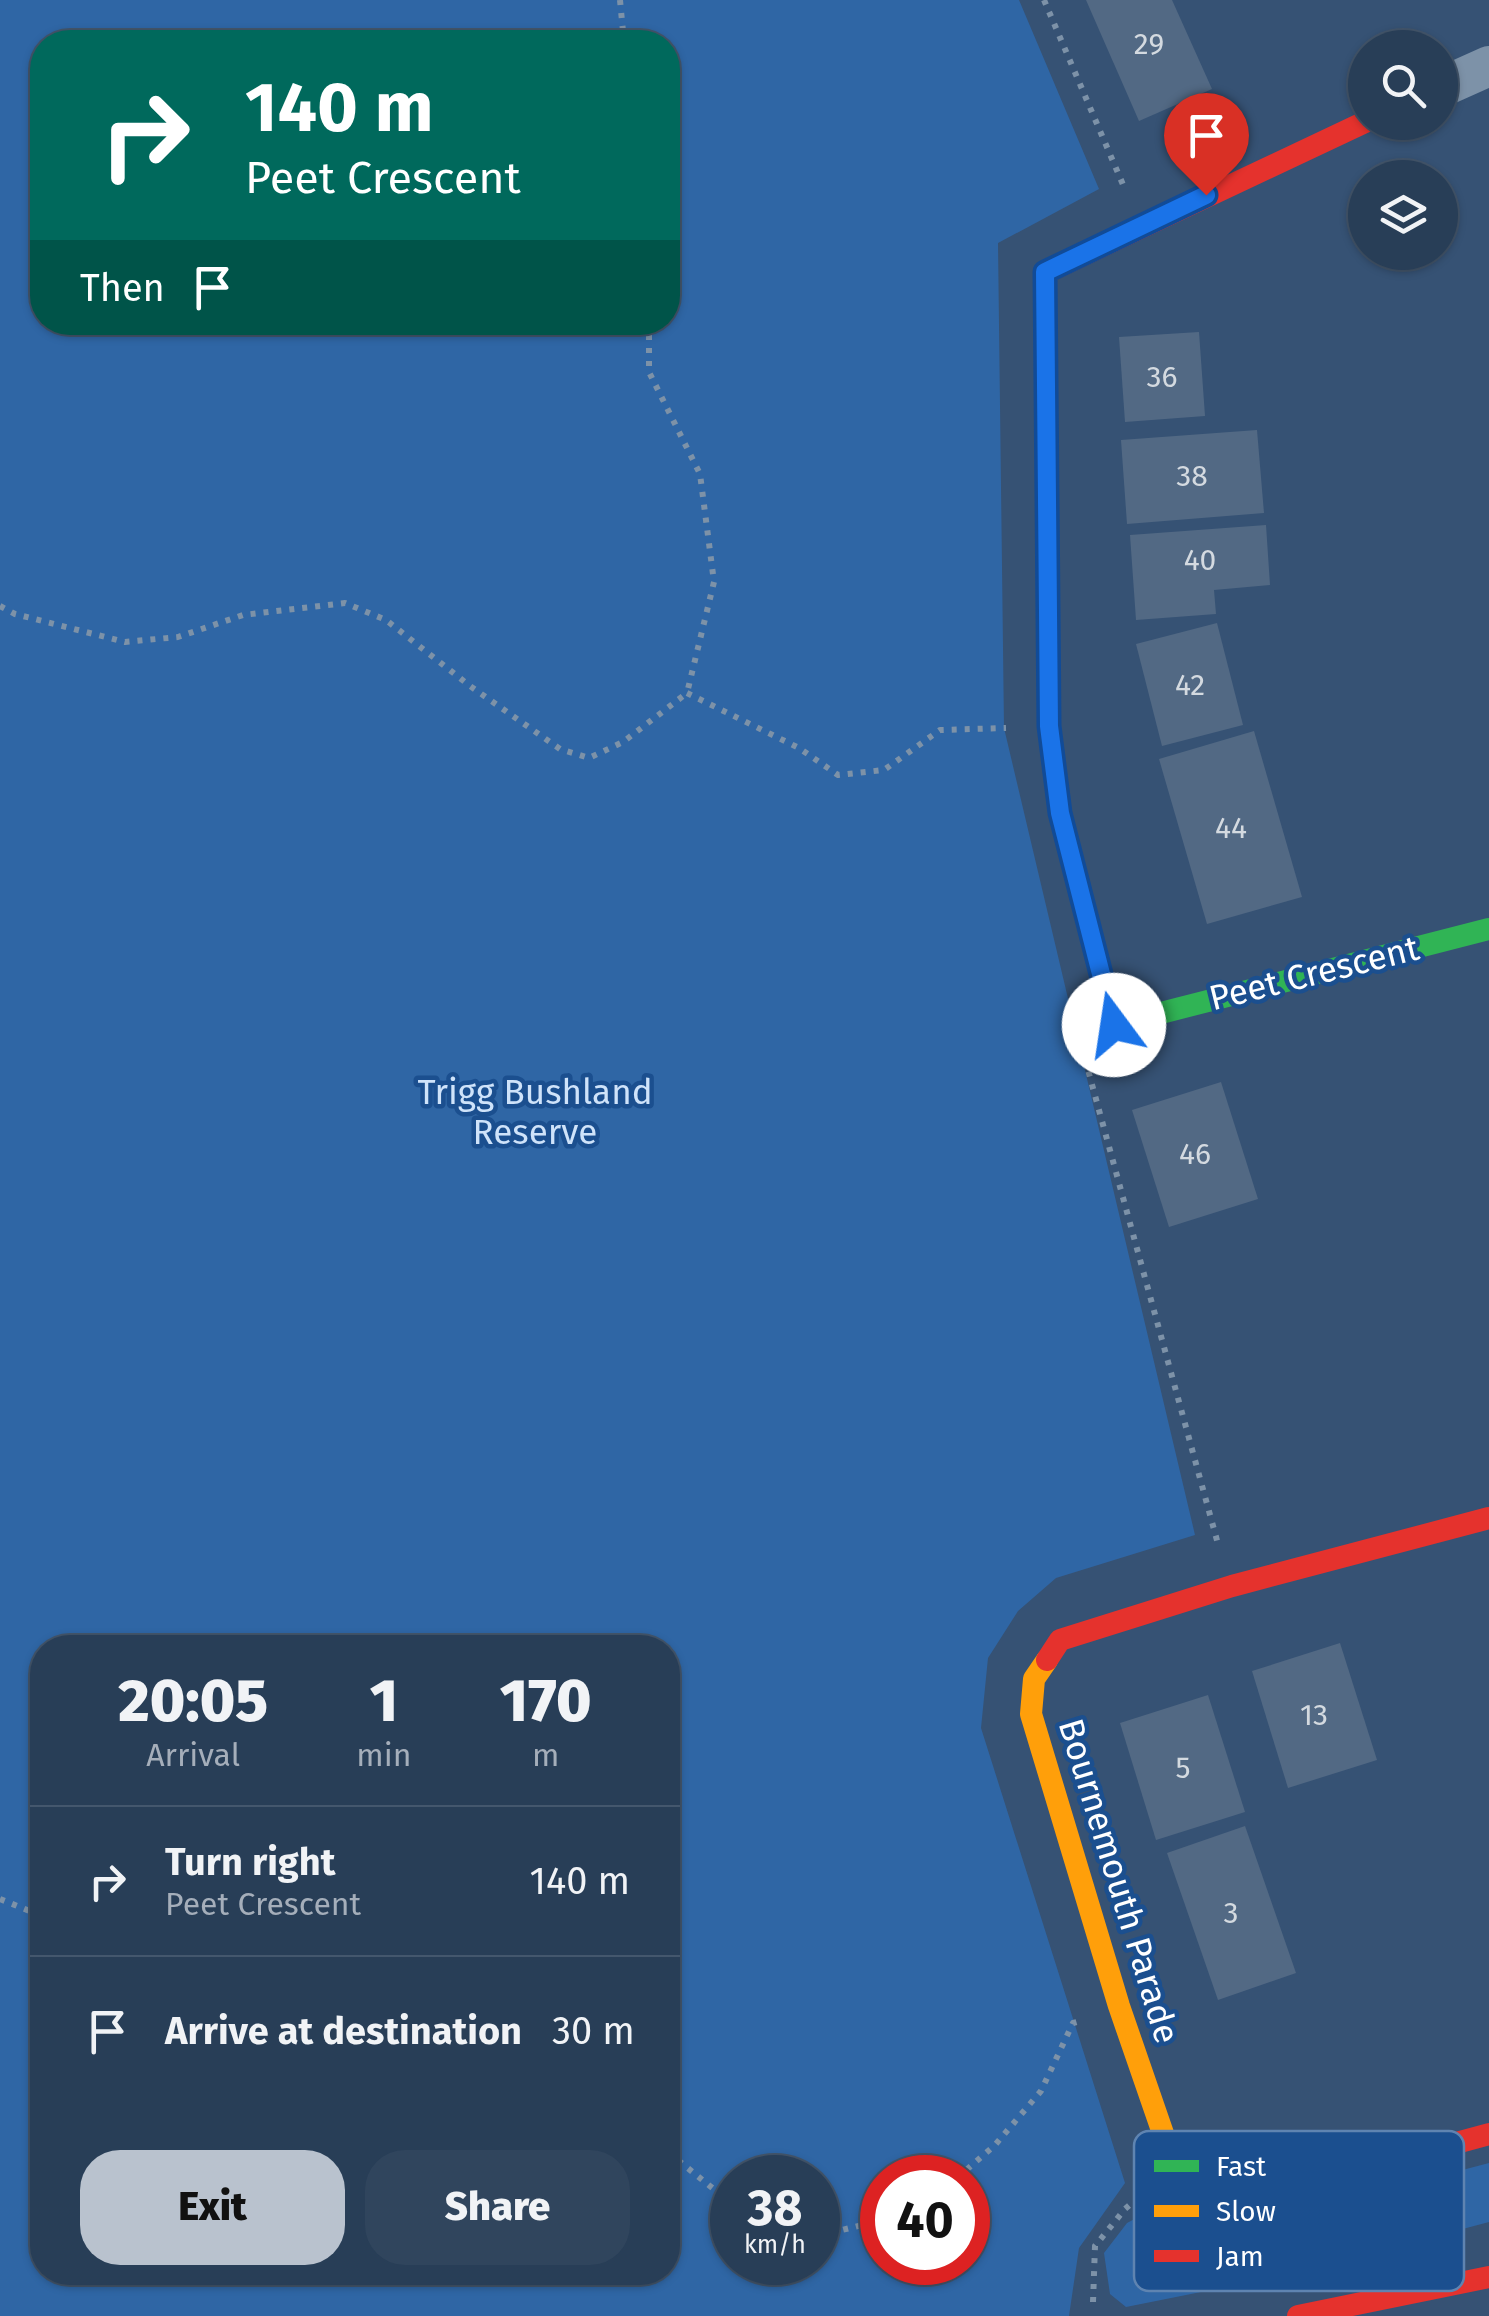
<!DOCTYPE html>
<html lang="en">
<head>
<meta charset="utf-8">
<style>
	body { margin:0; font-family:"Fira Sans",sans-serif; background:#30455d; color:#f1f3f6; height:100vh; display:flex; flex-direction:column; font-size:38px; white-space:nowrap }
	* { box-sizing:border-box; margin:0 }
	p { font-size:32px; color:#a5aeba }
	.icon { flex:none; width:55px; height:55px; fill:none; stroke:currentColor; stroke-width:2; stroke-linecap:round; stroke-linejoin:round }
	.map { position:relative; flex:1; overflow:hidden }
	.panel { position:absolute; left:30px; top:1635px; width:650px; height:650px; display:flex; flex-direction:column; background:#283e57; border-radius:40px; box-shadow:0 2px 8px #0004,0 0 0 2px #44576d }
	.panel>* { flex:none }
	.banner { position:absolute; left:30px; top:30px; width:650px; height:305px; border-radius:40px; box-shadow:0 2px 8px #0004,0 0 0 2px #44576d; background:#00695c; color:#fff; overflow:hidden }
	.buttons { position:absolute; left:1348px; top:30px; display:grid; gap:20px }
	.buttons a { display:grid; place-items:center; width:110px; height:110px; border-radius:50%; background:#283e57; box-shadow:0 2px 8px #0004,0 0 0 2px #44576d; font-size:50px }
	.speed { position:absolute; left:710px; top:2155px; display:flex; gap:20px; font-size:50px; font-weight:700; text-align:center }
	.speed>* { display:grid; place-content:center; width:130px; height:130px; border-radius:50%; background:#283e57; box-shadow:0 2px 8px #0004,0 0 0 2px #44576d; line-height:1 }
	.speed small { font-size:25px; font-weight:400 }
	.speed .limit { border:15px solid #d22; background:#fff; color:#111 }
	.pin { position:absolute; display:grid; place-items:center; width:85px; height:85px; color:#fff; margin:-102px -42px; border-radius:50% 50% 50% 0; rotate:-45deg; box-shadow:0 0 10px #0007 }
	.pin .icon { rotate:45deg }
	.me { position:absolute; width:110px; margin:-55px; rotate:346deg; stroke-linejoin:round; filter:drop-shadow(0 0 8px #0008) }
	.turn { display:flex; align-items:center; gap:35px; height:210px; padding:0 50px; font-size:45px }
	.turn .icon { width:130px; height:130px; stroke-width:2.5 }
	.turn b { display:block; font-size:70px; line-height:85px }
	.then { display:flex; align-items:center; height:95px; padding:0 50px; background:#0003; gap:20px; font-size:38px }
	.eta { display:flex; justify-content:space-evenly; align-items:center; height:170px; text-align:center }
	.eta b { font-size:60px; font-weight:800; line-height:70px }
	.action { display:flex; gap:20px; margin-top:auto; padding:20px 50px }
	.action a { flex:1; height:115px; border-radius:40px; background:#b9c2ce; color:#111; font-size:40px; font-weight:800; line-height:115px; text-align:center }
	.action a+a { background:#30455d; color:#f1f3f6 }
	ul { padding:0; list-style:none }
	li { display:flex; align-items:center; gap:30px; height:150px; padding:0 50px; border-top:2px solid #44576d }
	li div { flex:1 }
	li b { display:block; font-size:38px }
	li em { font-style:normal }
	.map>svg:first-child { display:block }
	.green { fill:#2f66a5; fill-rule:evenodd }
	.building { fill:#526984 }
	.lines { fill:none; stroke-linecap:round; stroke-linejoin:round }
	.path { stroke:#7d92a8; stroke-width:6; stroke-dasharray:5 8; stroke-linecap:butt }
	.street { stroke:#7d92a8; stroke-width:40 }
	.fast { stroke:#30b455; stroke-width:22 }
	.slow { stroke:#ff9f0a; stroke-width:22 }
	.jam { stroke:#e5322d; stroke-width:22 }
	.route-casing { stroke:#114b97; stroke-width:25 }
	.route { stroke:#1a73e8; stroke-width:18 }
	.labels { text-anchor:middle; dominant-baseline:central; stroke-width:9; stroke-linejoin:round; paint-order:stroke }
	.number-label { font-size:30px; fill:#d4dae0 }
	.street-label { font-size:35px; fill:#fff; stroke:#1b4f8f }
	.park-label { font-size:35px; fill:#cfe3fa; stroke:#1b4f8f }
	.key { fill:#1b4f8f; stroke:#5f84b1; stroke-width:2.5 }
	.key-label { font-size:28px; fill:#fff }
</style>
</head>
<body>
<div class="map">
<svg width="1489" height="2316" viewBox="0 0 1489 2316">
	<rect width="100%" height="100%" fill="#365274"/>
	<g class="green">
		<path d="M 0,0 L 1019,0 L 1099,189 L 998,243 L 1004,728 L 1195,1535 L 1056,1578 L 1018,1611 L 988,1658 L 981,1728 L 1125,2183 L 1079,2248 L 1069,2316 L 0,2316 ZM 42,42 L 668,42 L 668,322 L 42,322 ZM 42,1648 L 668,1648 L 668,2272 L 42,2272 ZM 732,2178 L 818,2178 L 818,2262 L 732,2262 ZM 882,2178 L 968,2178 L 968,2262 L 882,2262 Z"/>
		<path d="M 1489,2163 L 1489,2222 L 1301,2272 L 1126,2307 L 1110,2294 L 1104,2253 L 1127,2223 L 1167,2202 L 1189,2227 L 1295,2214 Z"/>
	</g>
	<g class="building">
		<path d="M 1086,0 L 1172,0 L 1212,89 L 1139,121 Z"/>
		<path d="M 1199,332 L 1205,416 L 1125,422 L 1119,337 Z"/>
		<path d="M 1257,430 L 1264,513 L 1127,524 L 1121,440 Z"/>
		<path d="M 1266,525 L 1270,585 L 1214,590 L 1216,614 L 1136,620 L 1130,535 Z"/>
		<path d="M 1217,623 L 1243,725 L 1162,746 L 1136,644 Z"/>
		<path d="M 1254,731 L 1302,897 L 1207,924 L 1159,759 Z"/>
		<path d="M 1221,1082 L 1258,1199 L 1169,1227 L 1132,1110 Z"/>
		<path d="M 1340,1643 L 1377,1760 L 1288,1788 L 1252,1671 Z"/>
		<path d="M 1208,1695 L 1245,1812 L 1156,1840 L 1120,1723 Z"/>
		<path d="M 1245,1826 L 1296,1973 L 1218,2000 L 1167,1853 Z"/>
	</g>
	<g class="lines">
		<g class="path">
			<path d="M 620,0 L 624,42"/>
			<path d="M 1044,0 L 1124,187"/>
			<path d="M 649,322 L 649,372 L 700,474 L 714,582 L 687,693"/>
			<path d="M 0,606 L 15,614 L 125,642 L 178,637 L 243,615 L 345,603 L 386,620 L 470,686 L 560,749 L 589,758 L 623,742 L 687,693"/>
			<path d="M 687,693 L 799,748 L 838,775 L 884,770 L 940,730 L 1006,728"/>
			<path d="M 1093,1060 L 1088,1070 L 1218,1544"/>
			<path d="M 0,1899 L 42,1916"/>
			<path d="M 668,2152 L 732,2204"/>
			<path d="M 957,2178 L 995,2145 L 1041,2091 L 1073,2023 L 1080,2021"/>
			<path d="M 818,2236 L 882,2220"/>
			<path d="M 1093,2302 L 1095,2246 L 1125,2209 L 1140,2196"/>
		</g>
		<path class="street" d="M 1440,88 L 1489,66"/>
		<path class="fast" d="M 1081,896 L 1114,1025 L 1489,929"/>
		<g class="slow">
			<path d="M 1045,326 L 1049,726 L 1060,813 L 1081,896"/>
			<path d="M 1047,1660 L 1034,1679 L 1031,1714 L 1119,2006 L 1176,2171 L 1206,2191"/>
		</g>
		<g class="jam">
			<path d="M 1045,326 L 1045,273 L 1365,122"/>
			<path d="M 1047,1660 L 1060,1640 L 1232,1586 L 1489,1518"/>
			<path d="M 1206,2191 L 1246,2200 L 1489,2134"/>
			<path d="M 1298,2316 L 1489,2277"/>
		</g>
	</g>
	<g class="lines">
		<defs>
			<path id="route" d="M 1114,1025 L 1060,813 L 1049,726 L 1045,272 L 1206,195"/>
		</defs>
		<use href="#route" class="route-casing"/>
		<use href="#route" class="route"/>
	</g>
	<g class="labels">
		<g class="number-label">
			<text x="1149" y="44">29</text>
			<text x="1162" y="377">36</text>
			<text x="1192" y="476">38</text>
			<text x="1200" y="560">40</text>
			<text x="1190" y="685">42</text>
			<text x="1231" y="828">44</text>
			<text x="1195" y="1154">46</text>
			<text x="1314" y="1715">13</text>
			<text x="1183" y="1768">5</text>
			<text x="1231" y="1913">3</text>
		</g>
		<g class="street-label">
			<text transform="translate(1314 973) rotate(-14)">Peet Crescent</text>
			<text transform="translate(1119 1881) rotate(73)">Bournemouth Parade</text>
		</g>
		<g class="park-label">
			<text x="535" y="1092">Trigg Bushland<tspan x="535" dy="40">Reserve</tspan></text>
		</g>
	</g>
	<rect x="1134" y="2131" width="330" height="160" rx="15" class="key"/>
	<rect x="1154" y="2160" width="45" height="12" fill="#30b455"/>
	<rect x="1154" y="2205" width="45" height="12" fill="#ff9f0a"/>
	<rect x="1154" y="2250" width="45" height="12" fill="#e5322d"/>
	<g class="key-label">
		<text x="1216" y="2176">Fast</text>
		<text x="1216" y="2221">Slow</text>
		<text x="1216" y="2266">Jam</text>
	</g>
</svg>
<div class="buttons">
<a><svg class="icon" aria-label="search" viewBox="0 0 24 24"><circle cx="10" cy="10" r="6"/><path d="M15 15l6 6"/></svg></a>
<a><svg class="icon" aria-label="layers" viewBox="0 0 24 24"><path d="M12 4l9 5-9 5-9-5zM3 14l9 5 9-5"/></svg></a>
</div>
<div class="speed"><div>38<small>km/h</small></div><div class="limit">40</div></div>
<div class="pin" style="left:1206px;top:195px;background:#d93025"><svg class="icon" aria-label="arrive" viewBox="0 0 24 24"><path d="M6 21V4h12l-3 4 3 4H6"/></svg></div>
<svg class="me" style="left:1114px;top:1025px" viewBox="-20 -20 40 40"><circle r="19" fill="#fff"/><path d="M0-13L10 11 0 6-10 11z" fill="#1a73e8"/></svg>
<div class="banner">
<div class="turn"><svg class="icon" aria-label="right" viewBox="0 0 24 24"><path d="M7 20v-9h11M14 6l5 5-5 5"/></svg><div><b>140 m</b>Peet Crescent</div></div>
<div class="then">Then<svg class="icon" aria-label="arrive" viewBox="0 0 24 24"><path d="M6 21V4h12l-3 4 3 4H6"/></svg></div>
</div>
<section class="panel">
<div class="eta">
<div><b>20:05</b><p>Arrival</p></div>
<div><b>1</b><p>min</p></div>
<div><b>170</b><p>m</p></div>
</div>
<ul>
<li><svg class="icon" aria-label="right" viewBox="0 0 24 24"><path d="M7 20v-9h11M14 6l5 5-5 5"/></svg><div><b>Turn right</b><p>Peet Crescent</p></div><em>140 m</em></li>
<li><svg class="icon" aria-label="arrive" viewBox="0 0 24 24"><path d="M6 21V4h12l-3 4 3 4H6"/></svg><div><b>Arrive at destination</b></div><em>30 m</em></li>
</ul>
<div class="action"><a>Exit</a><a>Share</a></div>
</section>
</div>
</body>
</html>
